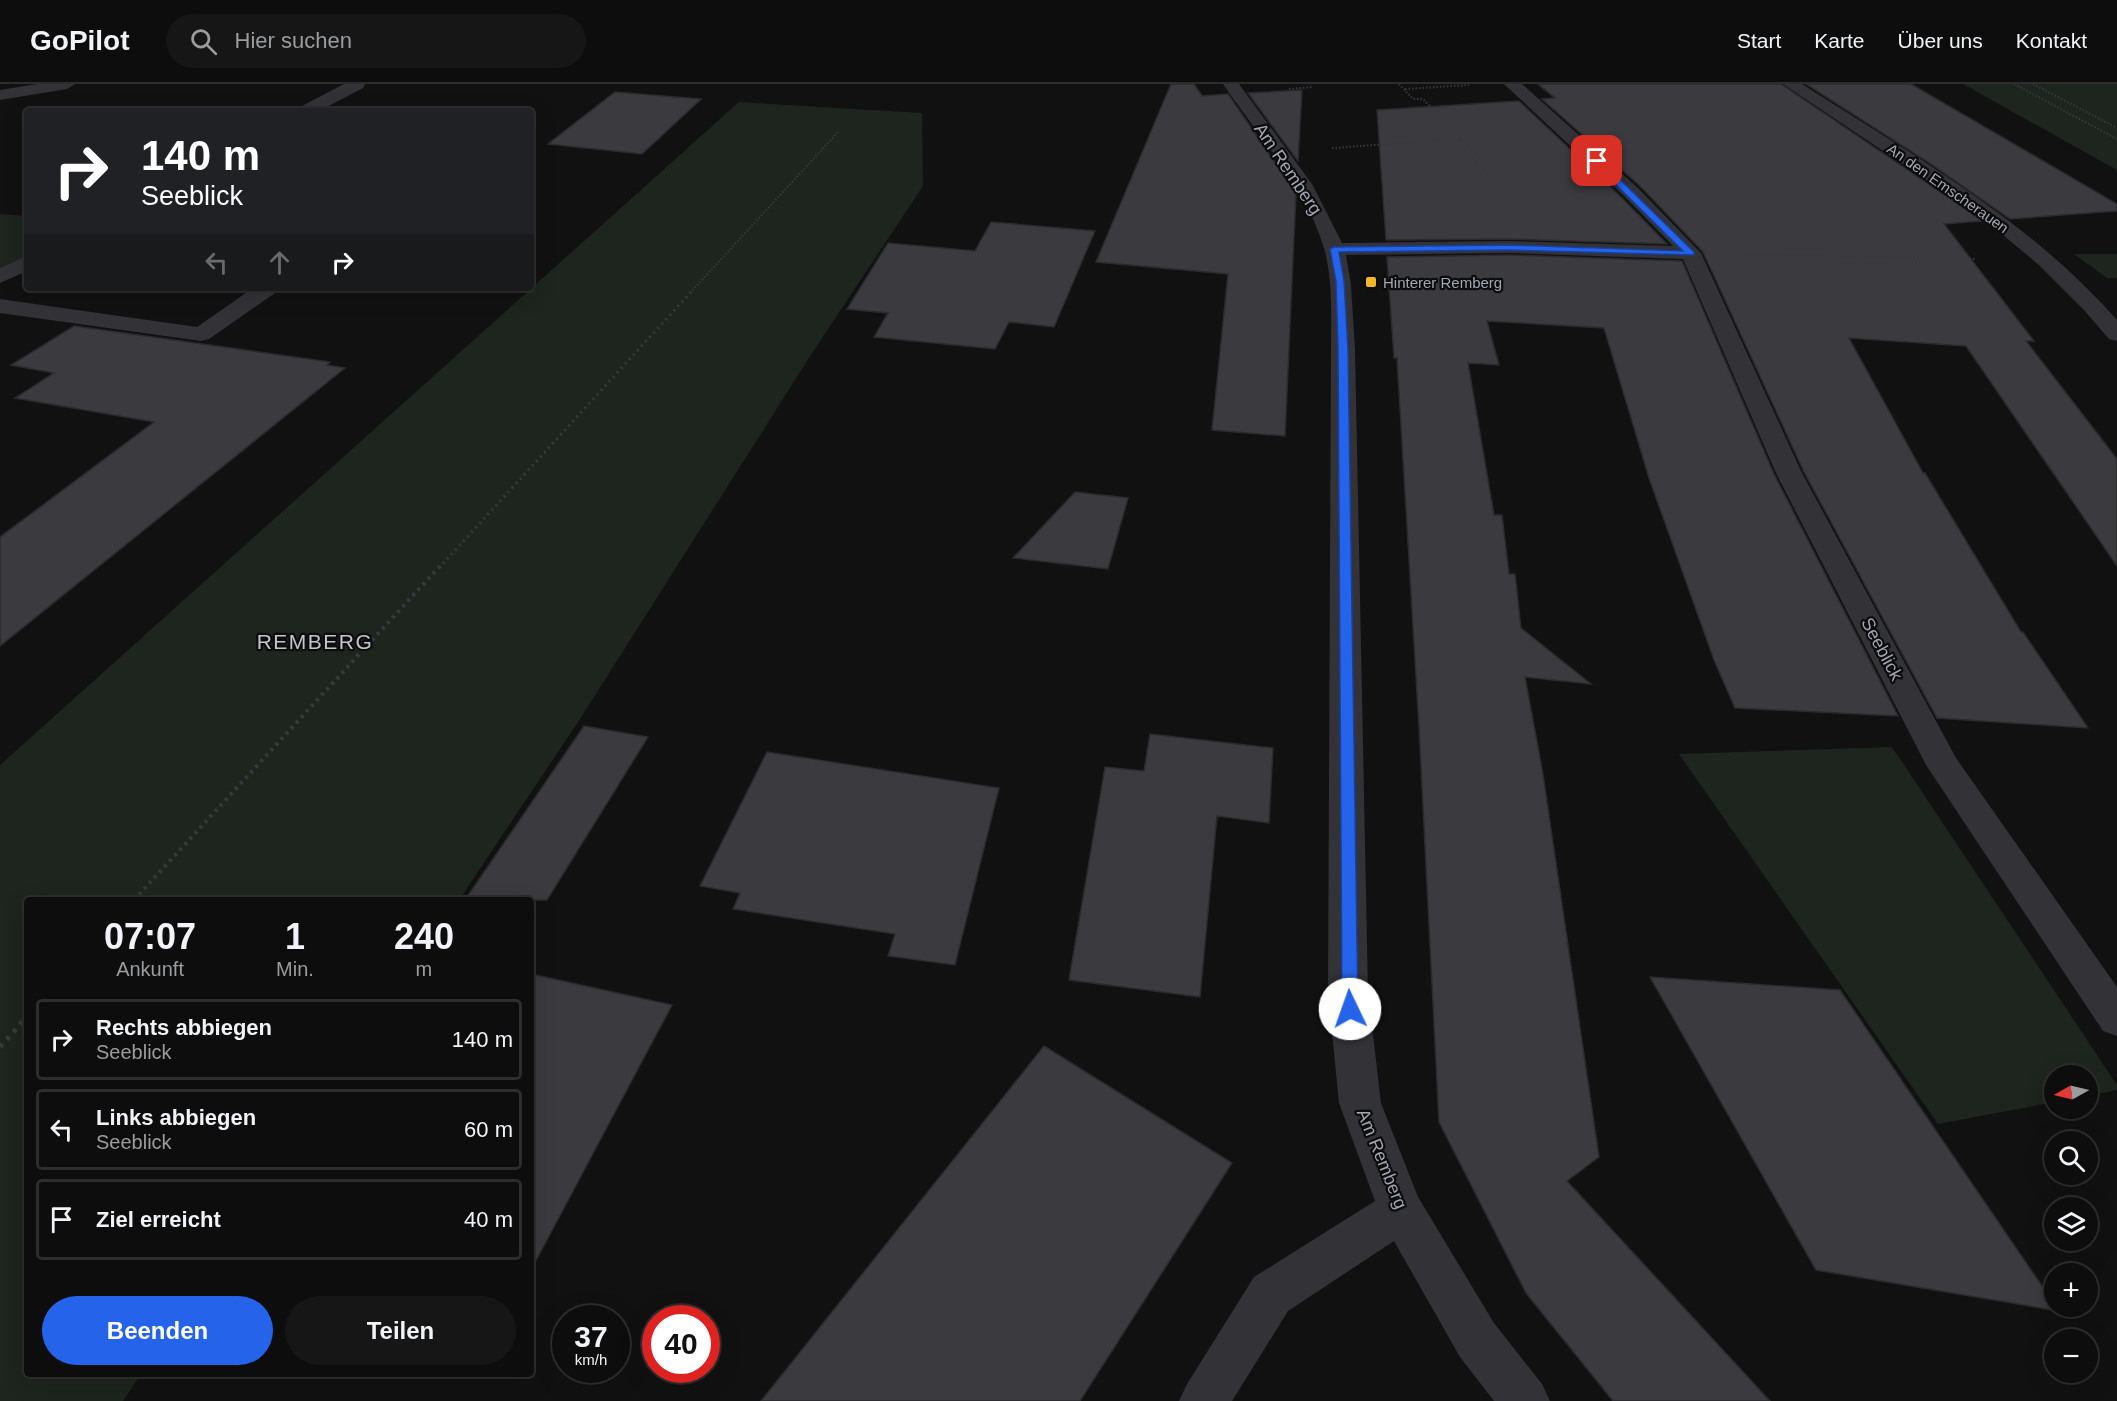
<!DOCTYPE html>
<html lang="de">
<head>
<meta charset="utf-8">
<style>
	body { margin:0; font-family:Arial,sans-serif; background:#161617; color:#f1f3f6; height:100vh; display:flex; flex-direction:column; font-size:22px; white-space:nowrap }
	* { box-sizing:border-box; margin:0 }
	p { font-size:20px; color:#9a9c9e }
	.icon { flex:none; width:33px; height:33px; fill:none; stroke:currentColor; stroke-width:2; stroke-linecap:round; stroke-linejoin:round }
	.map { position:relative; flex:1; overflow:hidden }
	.sheet { position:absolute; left:24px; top:813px; width:510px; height:480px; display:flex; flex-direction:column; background:#0d0d0e; border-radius:6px; box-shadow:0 6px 24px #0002,0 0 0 2px #2d2d2e }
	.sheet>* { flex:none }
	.guide { position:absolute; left:24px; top:24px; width:510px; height:183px; border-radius:6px; box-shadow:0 6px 24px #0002,0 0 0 2px #2d2d2e; background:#202124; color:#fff; overflow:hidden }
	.needle { width:39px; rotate:262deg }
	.controls { position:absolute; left:2044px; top:981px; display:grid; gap:12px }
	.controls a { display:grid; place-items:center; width:54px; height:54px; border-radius:50%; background:#0d0d0e; box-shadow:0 6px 24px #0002,0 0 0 2px #2d2d2e; font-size:30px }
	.speed { position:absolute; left:552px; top:1221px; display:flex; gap:12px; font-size:30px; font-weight:700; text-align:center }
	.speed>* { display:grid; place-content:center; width:78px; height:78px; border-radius:50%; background:#0d0d0e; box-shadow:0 6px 24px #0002,0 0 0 2px #2d2d2e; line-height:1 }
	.speed small { font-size:15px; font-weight:400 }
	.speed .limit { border:9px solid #d22; background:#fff; color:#111 }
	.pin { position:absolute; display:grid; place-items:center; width:51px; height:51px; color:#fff; margin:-26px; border-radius:12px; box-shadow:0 3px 9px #0006 }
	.me { position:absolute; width:66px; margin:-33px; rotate:357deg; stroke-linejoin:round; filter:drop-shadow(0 0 4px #0008) }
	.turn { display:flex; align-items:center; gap:21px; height:126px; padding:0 18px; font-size:27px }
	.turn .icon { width:78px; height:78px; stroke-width:2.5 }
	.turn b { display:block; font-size:42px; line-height:51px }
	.lanes { display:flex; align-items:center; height:57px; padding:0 18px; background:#0003; justify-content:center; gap:30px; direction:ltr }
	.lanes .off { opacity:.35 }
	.eta { display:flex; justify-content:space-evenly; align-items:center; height:102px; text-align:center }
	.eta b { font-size:36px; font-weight:800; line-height:42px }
	.cta { display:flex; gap:12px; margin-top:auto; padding:12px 18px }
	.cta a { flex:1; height:69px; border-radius:36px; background:#2563eb; color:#fff; font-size:24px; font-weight:800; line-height:69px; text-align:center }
	.cta a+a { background:#161617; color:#f1f3f6 }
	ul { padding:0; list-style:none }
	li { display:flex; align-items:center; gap:18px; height:81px; margin:0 12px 9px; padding:0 6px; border:3px solid #2d2d2e; border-radius:6px }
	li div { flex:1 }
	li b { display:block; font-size:22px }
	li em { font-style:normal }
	header { display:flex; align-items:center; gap:36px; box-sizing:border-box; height:84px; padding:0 30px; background:#0d0d0e; border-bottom:2px solid #2d2d2e }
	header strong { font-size:28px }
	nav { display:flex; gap:33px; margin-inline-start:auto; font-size:21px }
	.search { width:420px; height:54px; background:#161617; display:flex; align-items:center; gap:15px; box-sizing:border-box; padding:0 21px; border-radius:33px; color:#9a9c9e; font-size:22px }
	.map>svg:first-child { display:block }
	.green { fill:#1d251e }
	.building { fill:#3b3b3f; stroke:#2b2b2e; stroke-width:1.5 }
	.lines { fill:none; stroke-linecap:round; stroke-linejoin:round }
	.path-far3 { stroke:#38393e; stroke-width:2; stroke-dasharray:1.5 2; stroke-linecap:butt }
	.path-far2 { stroke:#38393e; stroke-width:3; stroke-dasharray:2 4; stroke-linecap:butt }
	.path-far1 { stroke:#38393e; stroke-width:4; stroke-dasharray:3 4.5; stroke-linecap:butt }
	.path { stroke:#38393e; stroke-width:5; stroke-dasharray:4 6; stroke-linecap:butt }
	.minor { fill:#323237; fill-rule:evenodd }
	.route { fill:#2563eb; stroke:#184099; stroke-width:1.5 }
	.poi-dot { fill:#f2b829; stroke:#0c0c0d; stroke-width:2 }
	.labels { text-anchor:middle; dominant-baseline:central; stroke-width:4.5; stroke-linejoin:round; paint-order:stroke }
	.far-street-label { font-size:15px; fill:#a2a6b3; stroke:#0c0c0d }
	.far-poi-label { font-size:15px; fill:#a2a6b3; stroke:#0c0c0d; text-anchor:start }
	.street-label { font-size:18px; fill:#a2a6b3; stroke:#0c0c0d }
	.quarter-label { font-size:21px; letter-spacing:1.5px; fill:#c3c6cf; stroke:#0c0c0d }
</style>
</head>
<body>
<header>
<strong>GoPilot</strong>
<div class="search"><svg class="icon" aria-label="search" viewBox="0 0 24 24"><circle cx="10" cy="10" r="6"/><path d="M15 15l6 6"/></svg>Hier suchen</div>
<nav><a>Start</a><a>Karte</a><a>Über uns</a><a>Kontakt</a></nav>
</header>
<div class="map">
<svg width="2117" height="1317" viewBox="0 0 2117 1317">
	<rect width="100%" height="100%" fill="#111112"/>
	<g class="green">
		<path d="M 1963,0 L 2117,0 L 2117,86 Z"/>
		<path d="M 739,18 L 922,29 L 923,102 L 814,266 L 580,635 L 459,816 L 27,816 L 27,1290 L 141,1290 L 123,1317 L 0,1317 L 0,681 Z"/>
		<path d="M 0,130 L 27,132 L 27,178 L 0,193 Z"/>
		<path d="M 2074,170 L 2117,170 L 2117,194 L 2107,194 Z"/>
		<path d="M 1892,663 L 2117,1001 L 2117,1006 L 2088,1012 L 2088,992 L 2055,992 L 2055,1018 L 1938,1040 L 1679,670 Z"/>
	</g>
	<g class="building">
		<path d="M 1171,0 L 1194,0 L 1202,12 L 1228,10 L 1296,109 L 1285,352 L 1212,346 L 1228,190 L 1096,178 Z"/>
		<path d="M 1538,0 L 1781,0 L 1983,137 L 1944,140 L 2034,257 L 2026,257 L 2117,375 L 2117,482 L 1966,262 L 1849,254 L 1923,389 L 1925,389 L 2021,548 L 2023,548 L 2088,644 L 1937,634 L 1804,388 L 1703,168 L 1640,102 L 1542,15 L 1555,14 Z"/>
		<path d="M 1806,0 L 1911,0 L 2117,120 L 2117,127 L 2010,135 L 1928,78 Z"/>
		<path d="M 1302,6 L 1298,77 L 1248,9 Z"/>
		<path d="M 615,8 L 701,15 L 642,70 L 548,60 Z"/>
		<path d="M 1519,17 L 1622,114 L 1667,160 L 1508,155 L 1386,156 L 1377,26 Z"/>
		<path d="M 991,138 L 1095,147 L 1054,243 L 1009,238 L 995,265 L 874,253 L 888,229 L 847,225 L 888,159 L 975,167 Z"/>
		<path d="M 1508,171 L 1682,177 L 1774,390 L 1898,632 L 1735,624 L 1714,576 L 1649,394 L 1604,244 L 1487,237 L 1499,281 L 1468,279 L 1494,431 L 1502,431 L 1509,490 L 1515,490 L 1521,544 L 1591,600 L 1525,593 L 1543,690 L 1599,1073 L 1567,1097 L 1770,1317 L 1613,1317 L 1526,1209 L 1439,1038 L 1419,643 L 1397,274 L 1394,274 L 1387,173 Z"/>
		<path d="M 74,242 L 330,278 L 327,281 L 345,284 L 0,562 L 0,453 L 154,338 L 15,314 L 54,289 L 11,281 Z"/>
		<path d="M 1075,408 L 1128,414 L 1108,485 L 1013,474 Z"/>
		<path d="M 584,642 L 648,653 L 547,816 L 465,816 Z"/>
		<path d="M 1150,650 L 1273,664 L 1269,739 L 1217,732 L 1200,913 L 1069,896 L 1105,683 L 1144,687 Z"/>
		<path d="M 767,668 L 999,704 L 955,881 L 888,872 L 895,850 L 733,825 L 740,809 L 700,802 Z"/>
		<path d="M 531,890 L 672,921 L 531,1186 Z"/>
		<path d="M 1650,893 L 1840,906 L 2059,1227 L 1816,1186 Z"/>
		<path d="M 1044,962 L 1232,1079 L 1080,1317 L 761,1317 Z"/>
	</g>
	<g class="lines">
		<g class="path-far3">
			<path d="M 1399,0 L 1413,15 L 1423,15 L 1483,76 L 1474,77 L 1515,119"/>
			<path d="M 2014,0 L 2117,55"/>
			<path d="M 2033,0 L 2117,44"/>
			<path d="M 1289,5 L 1312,3"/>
			<path d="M 1405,5 L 1469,1"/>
			<path d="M 1332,64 L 1462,55"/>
			<path d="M 1742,170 L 1975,175"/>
			<path d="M 690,209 L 839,47"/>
		</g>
		<path class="path-far2" d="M 439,484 L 691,208"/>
		<path class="path-far1" d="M 134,816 L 440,482"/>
		<path class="path" d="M 0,963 L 27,933"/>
		<g class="minor">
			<path d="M 37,0 L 75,0 L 67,5 L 0,16 L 0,6 Z"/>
			<path d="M 344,0 L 365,0 L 363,4 L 319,27 L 297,27 L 300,23 Z"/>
			<path d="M 1223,0 L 1239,0 L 1312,100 L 1342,159 L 1508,157 L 1673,162 L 1624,112 L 1504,0 L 1522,0 L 1638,104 L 1701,169 L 1802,389 L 1956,674 L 2117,903 L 2117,952 L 2103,947 L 1926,681 L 1776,389 L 1683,175 L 1508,169 L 1346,171 L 1351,201 L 1355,265 L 1368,908 L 1381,1019 L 1418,1113 L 1494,1239 L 1542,1300 L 1550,1317 L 1494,1317 L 1460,1273 L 1394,1157 L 1288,1227 L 1232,1317 L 1179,1317 L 1187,1300 L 1254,1193 L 1375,1117 L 1339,1019 L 1328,908 L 1331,265 C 1331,232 1333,196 1324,164 C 1306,103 1258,52 1223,0 Z"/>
			<path d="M 1783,0 L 1802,0 C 1913,71 2029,136 2117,236 L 2117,257 L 2109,255 L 2083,225 L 2039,181 L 1979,131 Z"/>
			<path d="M 27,172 L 27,187 L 0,199 L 0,184 Z"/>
			<path d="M 253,204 L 278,204 L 275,209 L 209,255 L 201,257 L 0,229 L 0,215 L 197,243 Z"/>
		</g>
	</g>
	<path class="route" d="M 1594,75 L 1599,75 L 1694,168 L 1694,171 L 1508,166 L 1339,168 L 1344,197 L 1348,265 L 1358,925 L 1355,930 L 1350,932 L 1344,930 L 1342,925 L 1338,265 L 1336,197 L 1330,165 L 1334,163 L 1508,161 L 1683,167 L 1594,79 Z"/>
	<rect class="poi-dot" x="1365" y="192" width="12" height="12" rx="3"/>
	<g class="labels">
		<g class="far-street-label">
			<text transform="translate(1948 104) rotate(35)">An den Emscherauen</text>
		</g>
		<g class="far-poi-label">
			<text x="1383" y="198">Hinterer Remberg</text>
		</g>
		<g class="street-label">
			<text transform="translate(1288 85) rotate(56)">Am Remberg</text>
			<text transform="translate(1882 565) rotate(62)">Seeblick</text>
			<text transform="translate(1382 1075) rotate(68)">Am Remberg</text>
		</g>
		<g class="quarter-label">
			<text x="315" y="557">REMBERG</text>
		</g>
	</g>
</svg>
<div class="controls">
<a><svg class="needle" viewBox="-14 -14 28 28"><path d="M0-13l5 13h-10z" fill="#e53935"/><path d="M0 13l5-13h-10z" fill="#9a9c9e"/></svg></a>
<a><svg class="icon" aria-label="search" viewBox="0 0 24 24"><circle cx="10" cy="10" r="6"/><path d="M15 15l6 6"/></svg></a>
<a><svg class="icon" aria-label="layers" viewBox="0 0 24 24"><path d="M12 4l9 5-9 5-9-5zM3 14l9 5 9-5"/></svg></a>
<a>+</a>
<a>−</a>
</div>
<div class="speed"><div>37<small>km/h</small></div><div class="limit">40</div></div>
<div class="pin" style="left:1597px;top:77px;background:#d93025"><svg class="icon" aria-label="arrive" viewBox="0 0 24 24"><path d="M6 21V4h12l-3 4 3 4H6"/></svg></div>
<svg class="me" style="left:1350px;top:925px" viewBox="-20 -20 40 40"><circle r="19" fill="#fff"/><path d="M0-13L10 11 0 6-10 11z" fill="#2563eb"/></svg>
<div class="guide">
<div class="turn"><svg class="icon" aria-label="right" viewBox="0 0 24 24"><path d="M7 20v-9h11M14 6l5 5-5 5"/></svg><div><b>140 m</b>Seeblick</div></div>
<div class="lanes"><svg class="icon off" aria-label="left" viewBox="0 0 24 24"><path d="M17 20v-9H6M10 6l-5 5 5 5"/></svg><svg class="icon off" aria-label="ahead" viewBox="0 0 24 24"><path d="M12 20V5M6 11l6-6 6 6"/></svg><svg class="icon" aria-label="right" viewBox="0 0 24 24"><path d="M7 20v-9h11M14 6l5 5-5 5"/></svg></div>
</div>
<section class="sheet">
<div class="eta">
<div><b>07:07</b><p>Ankunft</p></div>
<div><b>1</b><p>Min.</p></div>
<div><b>240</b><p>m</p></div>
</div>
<ul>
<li><svg class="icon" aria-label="right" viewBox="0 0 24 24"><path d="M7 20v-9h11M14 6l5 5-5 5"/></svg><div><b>Rechts abbiegen</b><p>Seeblick</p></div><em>140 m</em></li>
<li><svg class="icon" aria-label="left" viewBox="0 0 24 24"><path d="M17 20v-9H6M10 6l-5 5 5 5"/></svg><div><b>Links abbiegen</b><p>Seeblick</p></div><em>60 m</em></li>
<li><svg class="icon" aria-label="arrive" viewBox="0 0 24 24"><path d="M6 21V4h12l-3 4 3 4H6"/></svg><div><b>Ziel erreicht</b></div><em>40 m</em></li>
</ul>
<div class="cta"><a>Beenden</a><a>Teilen</a></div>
</section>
</div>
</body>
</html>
